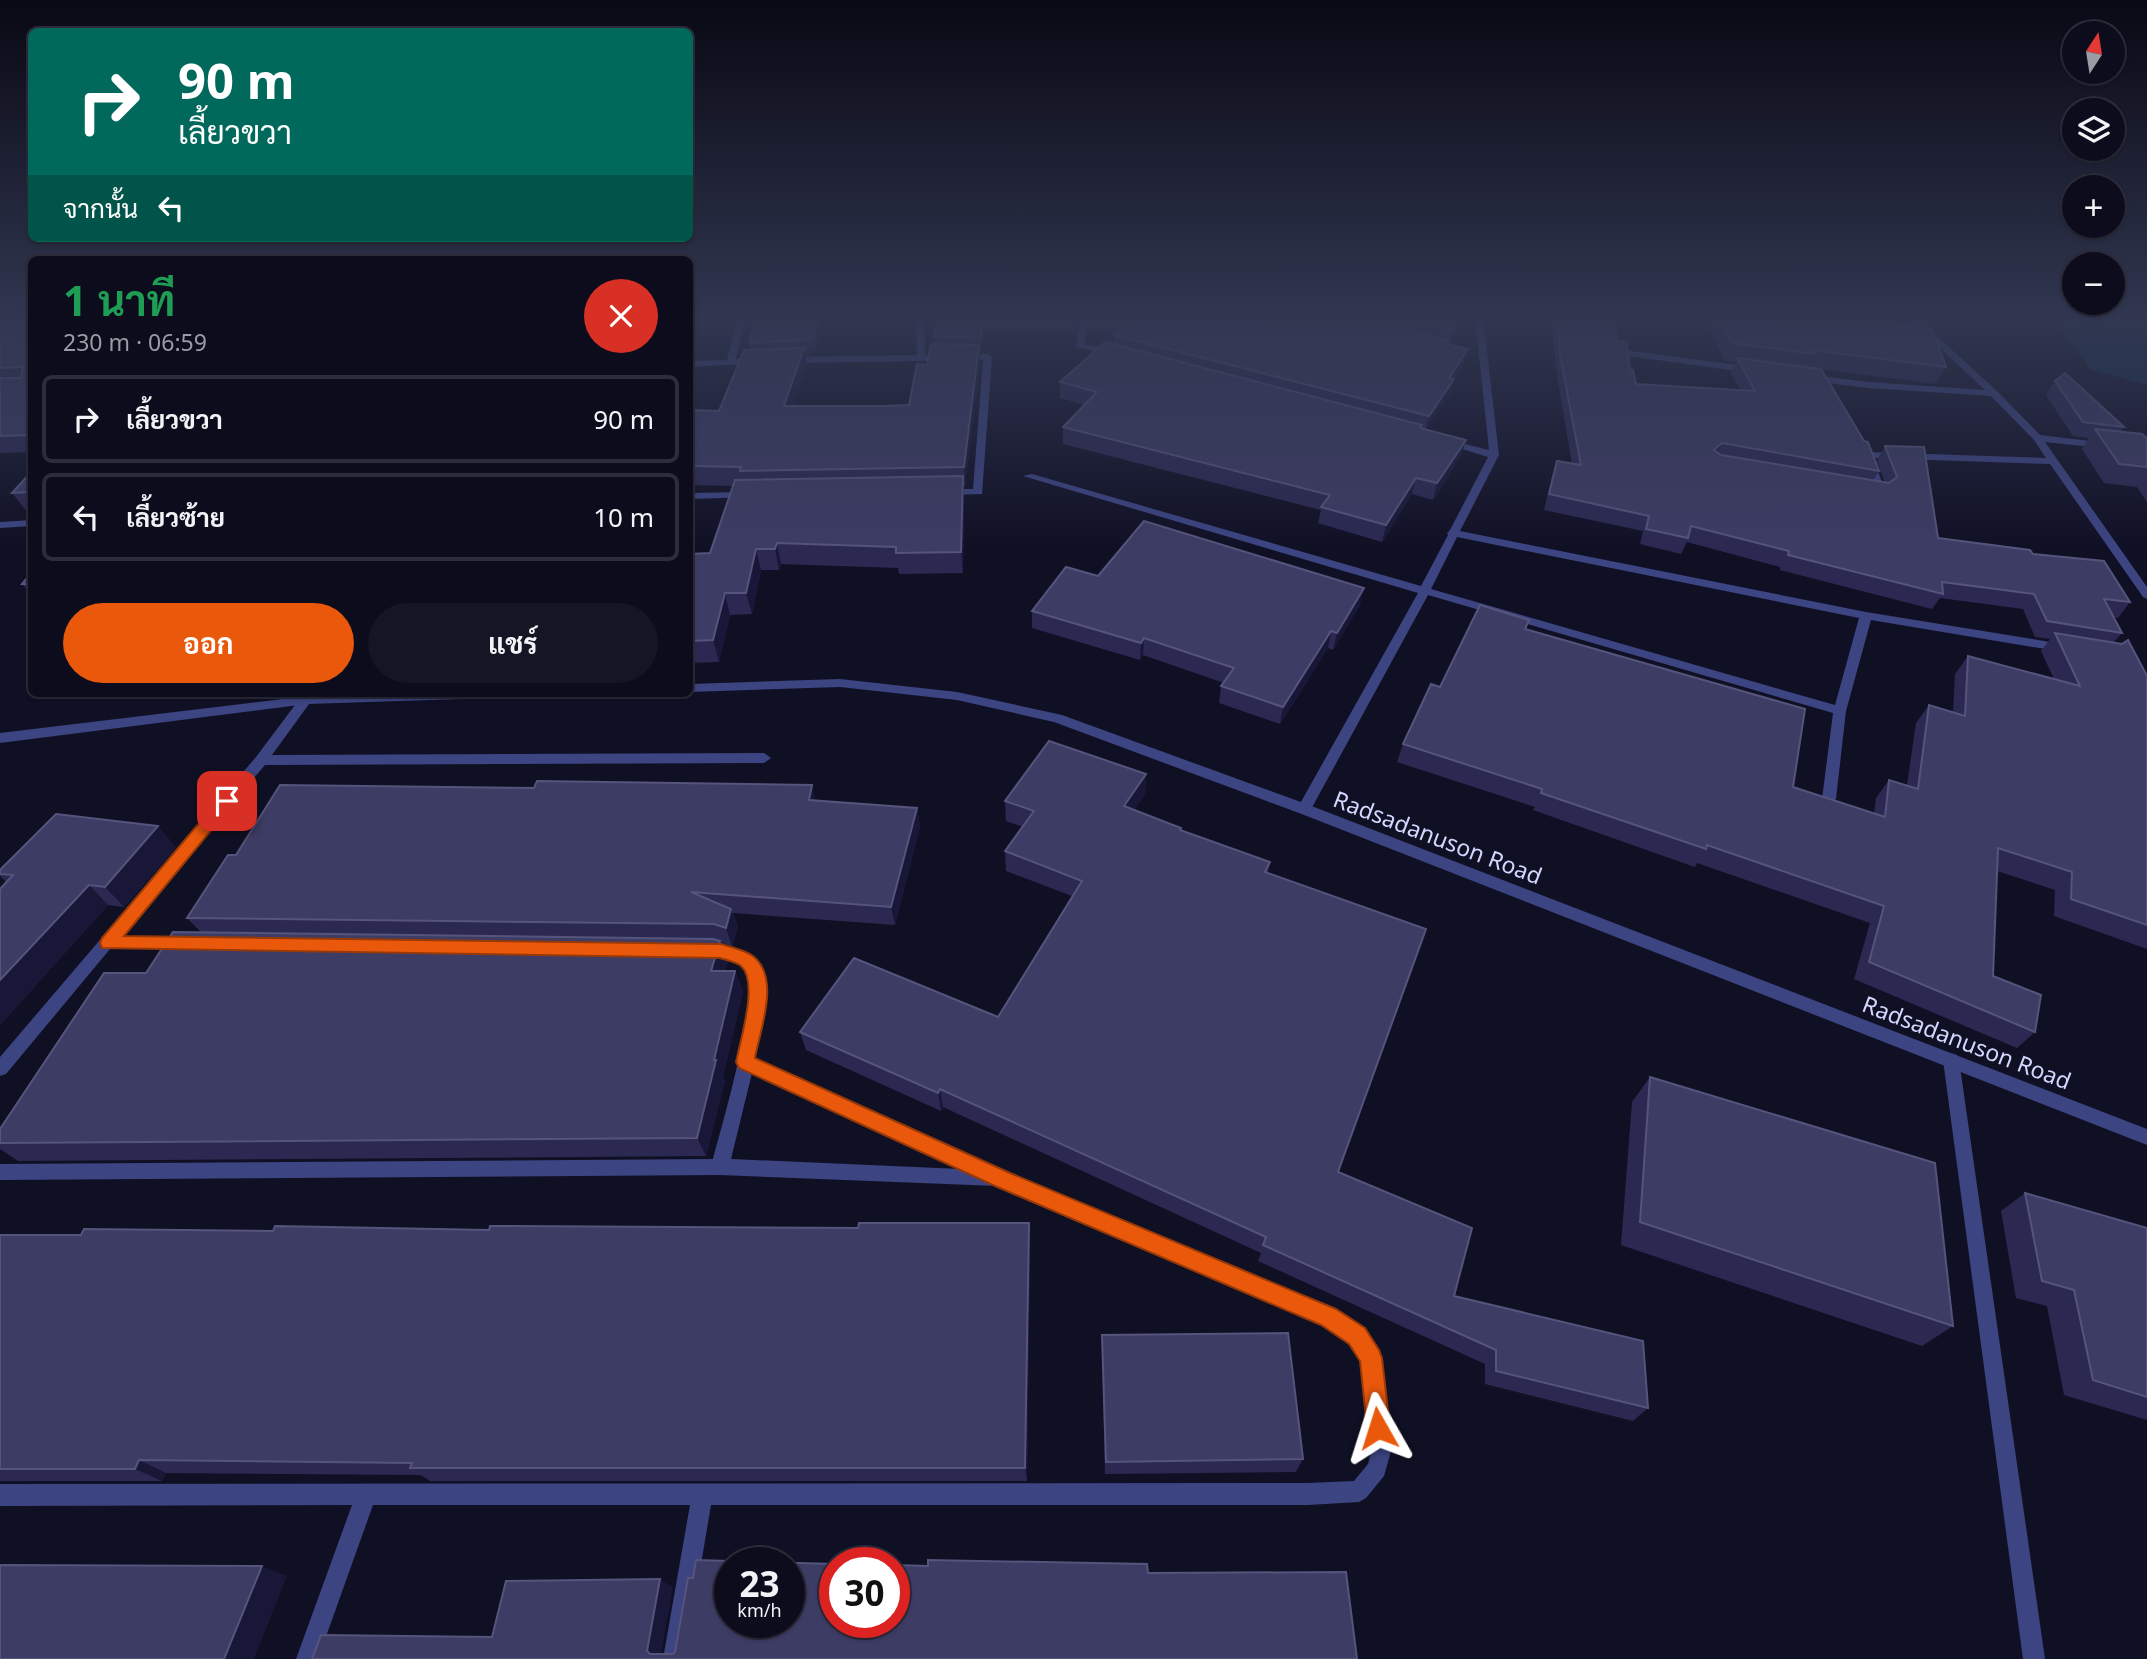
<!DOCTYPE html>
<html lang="th">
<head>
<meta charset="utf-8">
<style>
	body { margin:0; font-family:"Noto Sans",Sarabun,sans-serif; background:#151525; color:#f1f3f6; height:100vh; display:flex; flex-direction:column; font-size:26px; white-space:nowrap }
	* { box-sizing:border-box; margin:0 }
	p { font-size:23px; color:#9a9ba3 }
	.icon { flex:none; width:38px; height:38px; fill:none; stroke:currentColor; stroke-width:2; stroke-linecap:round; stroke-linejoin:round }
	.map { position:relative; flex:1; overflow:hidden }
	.drawer { position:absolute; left:28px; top:256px; width:665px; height:441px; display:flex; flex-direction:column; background:#0c0c1c; border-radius:10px; box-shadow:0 2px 5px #0004,0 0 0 2px #2c2c3b }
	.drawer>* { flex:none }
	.top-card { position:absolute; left:28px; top:28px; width:665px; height:214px; border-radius:10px; box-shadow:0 2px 5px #0004,0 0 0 2px #2c2c3b; background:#00695c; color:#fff; overflow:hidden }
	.needle { width:46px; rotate:12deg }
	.fabs { position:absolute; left:2062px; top:21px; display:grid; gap:14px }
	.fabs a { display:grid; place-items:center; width:63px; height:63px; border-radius:50%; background:#0c0c1c; box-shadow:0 2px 5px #0004,0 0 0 2px #2c2c3b; font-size:35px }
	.speed { position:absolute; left:714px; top:1547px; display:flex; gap:14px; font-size:35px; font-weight:700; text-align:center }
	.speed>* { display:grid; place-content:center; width:91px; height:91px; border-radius:50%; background:#0c0c1c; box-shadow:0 2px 5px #0004,0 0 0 2px #2c2c3b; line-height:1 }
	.speed small { font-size:18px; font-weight:400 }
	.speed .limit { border:10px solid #d22; background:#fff; color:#111 }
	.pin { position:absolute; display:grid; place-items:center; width:60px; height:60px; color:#fff; margin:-30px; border-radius:14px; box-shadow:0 4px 10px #0006 }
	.me { position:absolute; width:77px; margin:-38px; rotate:354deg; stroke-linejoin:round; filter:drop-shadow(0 0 5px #0008) }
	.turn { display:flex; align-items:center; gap:24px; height:147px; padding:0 35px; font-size:32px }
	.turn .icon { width:91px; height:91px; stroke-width:2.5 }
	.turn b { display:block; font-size:49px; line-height:60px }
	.then { display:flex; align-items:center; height:66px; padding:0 35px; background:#0003; gap:14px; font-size:26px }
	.round { display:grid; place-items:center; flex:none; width:74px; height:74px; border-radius:37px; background:#151525 }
	.overview { display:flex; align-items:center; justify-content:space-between; height:119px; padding:0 35px }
	h1 { font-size:42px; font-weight:700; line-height:52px; color:#1e9e55 }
	.button { display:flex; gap:14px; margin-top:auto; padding:14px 35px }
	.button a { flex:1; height:80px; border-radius:42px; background:#ea580c; color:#fff; font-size:28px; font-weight:700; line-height:80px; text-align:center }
	.button a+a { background:#151525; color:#f1f3f6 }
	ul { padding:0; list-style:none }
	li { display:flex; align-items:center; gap:21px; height:88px; margin:0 14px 10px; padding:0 21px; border:4px solid #2c2c3b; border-radius:10px }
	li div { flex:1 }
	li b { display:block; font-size:26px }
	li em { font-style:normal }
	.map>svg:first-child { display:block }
	.water { fill:#102e48 }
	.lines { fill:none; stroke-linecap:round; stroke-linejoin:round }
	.minor { fill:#3c4482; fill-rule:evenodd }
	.tertiary { fill:#3c4482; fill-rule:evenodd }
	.wall { fill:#2b2952 }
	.shaded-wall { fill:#181738 }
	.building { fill:#3d3c64; stroke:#55547c; stroke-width:2; fill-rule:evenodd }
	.route { fill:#ea580c; stroke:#983908; stroke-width:2 }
	.labels { text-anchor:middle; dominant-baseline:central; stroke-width:7; stroke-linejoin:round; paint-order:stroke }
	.street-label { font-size:23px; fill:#d5d6fe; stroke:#101025 }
</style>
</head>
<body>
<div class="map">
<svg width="2147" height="1659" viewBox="0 0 2147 1659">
	<rect width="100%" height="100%" fill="#101025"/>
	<path class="water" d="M 2052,317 L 2147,317 L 2147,385 L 2091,370 Z"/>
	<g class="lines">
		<g class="minor">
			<path d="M 738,317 L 746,317 L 736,359 L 758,358 L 763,361 L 761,363 L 690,367 L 690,361 L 727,360 Z"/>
			<path d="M 916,317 L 924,317 L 925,355 L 988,354 L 992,357 L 982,494 L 947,495 L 942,492 L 947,489 L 973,489 L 983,360 L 789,363 L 784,360 L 789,357 L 917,355 Z"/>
			<path d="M 1081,317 L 1089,317 L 1084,344 L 1117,352 L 1117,356 L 1076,347 Z"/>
			<path d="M 1475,317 L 1483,317 L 1499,455 L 1460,531 L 1866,612 L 2063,644 L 2069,648 L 2063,652 L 1871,620 L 1846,711 L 1836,799 L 1829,804 L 1822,799 L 1833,713 L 1428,595 L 1309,813 L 1299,813 L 1297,809 L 1418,593 L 1023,476 L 1032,474 L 1421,586 L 1448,535 L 1447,533 L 1450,530 L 1488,457 L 1440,442 L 1445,439 L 1489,450 ZM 1457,537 L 1859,618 L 1835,705 L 1431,589 Z"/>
			<path d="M 1907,317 L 1916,317 L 1997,391 L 2040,435 L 2106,443 L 2106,447 L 2102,448 L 2045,442 L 2147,587 L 2147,599 L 2143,597 L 2050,464 L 1873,458 L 1886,493 L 1881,496 L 1871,494 L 1870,492 L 1874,489 L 1862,455 L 1867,452 L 2046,458 L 2034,440 L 1991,396 L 1869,388 L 1811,381 L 1806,378 L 1811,375 L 1869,382 L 1985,390 Z"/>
			<path d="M 1624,350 L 1753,367 L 1758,370 L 1753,373 L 1621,355 L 1621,351 Z"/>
			<path d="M 748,492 L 752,493 L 752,497 L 690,499 L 690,493 Z"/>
			<path d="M 32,520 L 32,526 L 0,528 L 0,522 Z"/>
			<path d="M 304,693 L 317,693 L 272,755 L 764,753 L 771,758 L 764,763 L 265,765 L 120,937 L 184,938 L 189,940 L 192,944 L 189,948 L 110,949 L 6,1074 L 0,1076 L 0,1057 L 256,757 Z"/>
			<path d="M 705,944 C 784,950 767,1001 755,1059 L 1008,1174 L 1335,1310 L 1364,1329 L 1381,1358 L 1391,1451 L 1384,1476 L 1366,1498 L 1359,1502 L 1308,1505 L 711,1505 L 685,1659 L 663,1659 L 690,1505 L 373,1505 L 318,1659 L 296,1659 L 352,1505 L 0,1506 L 0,1484 L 1308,1483 L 1354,1481 L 1368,1464 L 1371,1451 L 1361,1361 L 1350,1343 L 1321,1324 L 997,1186 L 720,1175 L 0,1180 L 0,1164 L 713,1159 C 721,1128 762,992 744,970 C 733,956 715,959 700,954 L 697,950 L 700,946 ZM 752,1073 L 960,1169 L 731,1159 Z"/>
			<path d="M 1951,1053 L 1957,1055 L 1959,1060 L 2045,1659 L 2023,1659 L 1943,1060 L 1945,1055 Z"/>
		</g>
		<g class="tertiary">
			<path d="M 840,679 L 957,692 L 1062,715 L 1309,805 L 2147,1129 L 2147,1145 L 1299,813 L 1054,722 L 957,700 L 840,687 L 690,692 L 690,684 Z"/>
			<path d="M 393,693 L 529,693 L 523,697 L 307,704 L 0,743 L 0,733 L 307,696 Z"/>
		</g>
	</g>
	<g class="wall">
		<path d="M 0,317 L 32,317 L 32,452 L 0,453 Z"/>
		<path d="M 756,317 L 822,317 L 816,351 L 812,351 L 810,354 L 805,355 L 807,366 L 794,406 L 887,406 L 909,405 L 935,344 L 934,337 L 938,317 L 1079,317 L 1076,330 L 984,329 L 981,352 L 979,352 L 980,363 L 965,486 L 963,487 L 964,497 L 963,573 L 899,574 L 898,568 L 781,564 L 779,570 L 761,570 L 752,614 L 730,615 L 719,662 L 690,663 L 690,554 L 710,553 L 733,486 L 690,485 L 690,410 L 719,411 L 750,349 L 749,343 Z"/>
		<path d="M 1089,317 L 1465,317 L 1450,344 L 1447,344 L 1464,363 L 1454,379 L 1451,393 L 1426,429 L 1461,456 L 1433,500 L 1412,494 L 1382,542 L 1318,523 L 1321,510 L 1063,444 L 1063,427 L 1085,405 L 1060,398 L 1060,382 L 1114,344 L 1114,335 L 1119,331 L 1089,331 Z"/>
		<path d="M 1554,317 L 1613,317 L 1617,340 L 1636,384 L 1740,390 L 1731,373 L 1736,362 L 1725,361 L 1704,317 L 1847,317 L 1847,319 L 1946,367 L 1936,384 L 1821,369 L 1879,471 L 1873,481 L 1885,483 L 1877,461 L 1885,446 L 1938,538 L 2033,554 L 2130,602 L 2118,618 L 2113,617 L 2122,633 L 2114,642 L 2147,676 L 2147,949 L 2054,916 L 2055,890 L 1997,871 L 1993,976 L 2035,1032 L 2017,1048 L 1854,979 L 1870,923 L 1697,863 L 1695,867 L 1533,810 L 1535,807 L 1397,762 L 1403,744 L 1440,687 L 1529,620 L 1525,629 L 1793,787 L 1874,813 L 1876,798 L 1889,780 L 1907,785 L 1916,723 L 1929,705 L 1953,712 L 1955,674 L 1968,656 L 2054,679 L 2041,651 L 2050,639 L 2035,637 L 2023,609 L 1940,598 L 1932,609 L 1780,570 L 1780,567 L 1687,542 L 1681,554 L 1640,544 L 1643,531 L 1544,510 L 1552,476 L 1557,461 L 1572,464 L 1556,369 L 1552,323 Z"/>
		<path d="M 2055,381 L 2124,427 L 2121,432 L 2147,438 L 2147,502 L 2137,487 L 2104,483 L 2082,449 L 2089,438 L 2073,436 L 2046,395 Z"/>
		<path d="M 32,471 L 32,509 L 25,509 L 12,493 Z"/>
		<path d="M 32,572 L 32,596 L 22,584 Z"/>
		<path d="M 1098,576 L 1360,605 L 1333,650 L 1328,648 L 1280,724 L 1219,703 L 1221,686 L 1224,683 L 1143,655 L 1140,660 L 1032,628 L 1032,611 Z"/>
		<path d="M 1146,774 L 1145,794 L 1134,810 L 1181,828 L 1181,831 L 1270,862 L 1268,873 L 1338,1172 L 1454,1296 L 1648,1408 L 1633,1421 L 1485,1384 L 1485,1364 L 1258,1261 L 1261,1253 L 943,1107 L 941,1111 L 806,1050 L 800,1032 L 998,1017 L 1072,896 L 1006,871 L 1005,851 L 1023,827 L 1006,821 L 1005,801 Z"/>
		<path d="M 816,801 L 917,808 L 920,826 L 895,925 L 733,913 L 738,927 L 732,946 L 720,942 L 728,962 L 725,971 L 735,971 L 743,992 L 723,1076 L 725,1080 L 706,1156 L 18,1161 L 0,1149 L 0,1129 L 146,973 L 201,932 L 187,918 Z"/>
		<path d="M 176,847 L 124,907 L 108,905 L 0,1025 L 0,889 L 6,882 L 0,876 L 0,870 Z"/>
		<path d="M 1650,1077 L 1953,1326 L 1922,1346 L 1621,1245 L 1632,1102 Z"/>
		<path d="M 2025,1193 L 2147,1228 L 2147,1420 L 2064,1395 L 2047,1306 L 2016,1298 L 2001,1211 Z"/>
		<path d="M 0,1235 L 1030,1240 L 1027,1481 L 430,1481 L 421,1475 L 166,1473 L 162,1481 L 0,1481 Z"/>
		<path d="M 1102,1335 L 1303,1459 L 1296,1472 L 1105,1474 L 1102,1350 Z"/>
	</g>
	<g class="shaded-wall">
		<path d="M 818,317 L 822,317 L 816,351 L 814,337 Z"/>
		<path d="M 983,317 L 984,329 L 981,352 L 981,338 Z"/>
		<path d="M 1076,317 L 1079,317 L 1076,330 Z"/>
		<path d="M 1460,317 L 1465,317 L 1450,344 L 1453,330 Z"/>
		<path d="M 809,337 L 812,351 L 810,354 L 808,340 Z"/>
		<path d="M 979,345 L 980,363 L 965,486 L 964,467 Z"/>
		<path d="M 804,348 L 807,366 L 788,425 L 784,406 Z"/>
		<path d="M 1468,349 L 1464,363 L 1445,392 L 1449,378 Z"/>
		<path d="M 1454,379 L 1451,393 L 1425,431 L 1429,416 Z"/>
		<path d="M 1466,440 L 1461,456 L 1433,500 L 1437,483 Z"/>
		<path d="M 1722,443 L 1715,458 L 1714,450 Z"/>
		<path d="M 963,476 L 964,497 L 963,573 L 961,552 Z"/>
		<path d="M 1416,478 L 1412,494 L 1382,542 L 1386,525 Z"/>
		<path d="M 777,543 L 781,564 L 779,570 L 775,549 Z"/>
		<path d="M 756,549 L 761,570 L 752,614 L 746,593 Z"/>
		<path d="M 1364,588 L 1360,605 L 1333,650 L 1337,633 Z"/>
		<path d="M 725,593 L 730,615 L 719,662 L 713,640 Z"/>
		<path d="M 1331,631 L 1328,648 L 1280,724 L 1283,707 Z"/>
		<path d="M 1144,638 L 1143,655 L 1140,660 L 1141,643 Z"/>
		<path d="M 1146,774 L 1145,794 L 1123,826 L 1124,806 Z"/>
		<path d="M 812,785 L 816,803 L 809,800 Z"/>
		<path d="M 917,808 L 920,826 L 895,925 L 891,907 Z"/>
		<path d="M 158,826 L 176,847 L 124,907 L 105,887 Z"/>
		<path d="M 89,885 L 108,905 L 0,1025 L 0,980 Z"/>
		<path d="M 731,909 L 738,927 L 732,946 L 726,928 Z"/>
		<path d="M 720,941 L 728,962 L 719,991 L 711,971 Z"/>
		<path d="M 735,971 L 743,992 L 723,1076 L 725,1080 L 706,1156 L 697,1138 L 714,1060 Z"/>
		<path d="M 940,1089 L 943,1107 L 941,1111 L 938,1093 Z"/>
		<path d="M 1029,1223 L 1030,1240 L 1027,1481 L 1025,1468 Z"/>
		<path d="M 139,1460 L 166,1473 L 162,1481 L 135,1469 Z"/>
		<path d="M 262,1566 L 287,1576 L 254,1659 L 224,1659 Z"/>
		<path d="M 660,1579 L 673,1588 L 660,1659 L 650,1654 L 647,1651 Z"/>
	</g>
	<g class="building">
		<path d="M 0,317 L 32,317 L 32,435 L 0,436 L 0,378 L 21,378 L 23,367 L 0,368 Z"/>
		<path d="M 756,317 L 818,317 L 814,337 L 809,337 L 808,340 L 749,343 Z"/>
		<path d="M 938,317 L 983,317 L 981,338 L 934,337 Z"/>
		<path d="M 1098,317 L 1349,317 L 1448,340 L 1445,344 L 1468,349 L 1449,378 L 1454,379 L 1429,416 L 1114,335 L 1134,318 Z"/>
		<path d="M 1392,317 L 1460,317 L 1453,330 Z"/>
		<path d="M 1557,317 L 1613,317 L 1617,340 L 1626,342 L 1630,370 L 1633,370 L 1636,384 L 1755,391 L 1737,358 L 1821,369 L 1864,441 L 1868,442 L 1879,471 L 1722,443 L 1714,450 L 1721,455 L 1889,483 L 1897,477 L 1885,446 L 1924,447 L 1938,538 L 2030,550 L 2033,554 L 2104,561 L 2130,602 L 2104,599 L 2122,633 L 2047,621 L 2034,594 L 1942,582 L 1943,594 L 1788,555 L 1789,551 L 1691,526 L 1688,538 L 1646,529 L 1649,516 L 1549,494 L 1557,461 L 1581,465 L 1560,355 Z"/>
		<path d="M 1718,317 L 1847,317 L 1847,319 L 1932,329 L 1946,367 L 1813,350 L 1815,354 L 1732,343 Z"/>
		<path d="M 1105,342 L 1422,425 L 1420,428 L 1466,440 L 1437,483 L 1416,478 L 1386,525 L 1321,507 L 1330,495 L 1063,427 L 1097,392 L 1060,382 Z"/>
		<path d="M 931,344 L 979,345 L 964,467 L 740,471 L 741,467 L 690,466 L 690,410 L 719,411 L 744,350 L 804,348 L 784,406 L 887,406 L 909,405 L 917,364 L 927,365 Z"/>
		<path d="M 2065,373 L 2124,427 L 2083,422 L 2055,381 Z"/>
		<path d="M 2095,429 L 2142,434 L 2147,438 L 2147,467 L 2119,464 Z"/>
		<path d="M 32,471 L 32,492 L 12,493 Z"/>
		<path d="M 963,476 L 961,552 L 896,553 L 896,547 L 777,543 L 775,549 L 756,549 L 746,593 L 725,593 L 713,640 L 690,641 L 690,554 L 710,553 L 735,480 Z"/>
		<path d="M 1144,521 L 1364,588 L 1337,633 L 1331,631 L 1283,707 L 1221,686 L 1234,668 L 1144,638 L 1141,643 L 1032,611 L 1066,567 L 1098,576 Z"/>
		<path d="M 32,572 L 32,584 L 22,584 Z"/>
		<path d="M 1480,605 L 1529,620 L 1525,629 L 1805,709 L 1793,787 L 1885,817 L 1889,780 L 1918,789 L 1929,705 L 1965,716 L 1968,656 L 2080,686 L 2055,633 L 2122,644 L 2128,640 L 2147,676 L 2147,925 L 2071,899 L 2072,872 L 1998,848 L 1993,976 L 2041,995 L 2035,1032 L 1869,962 L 1884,906 L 1707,845 L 1706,849 L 1541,793 L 1542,789 L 1403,744 L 1431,684 L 1440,687 Z"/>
		<path d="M 1049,741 L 1146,774 L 1124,806 L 1181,828 L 1180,830 L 1270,862 L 1265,872 L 1426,929 L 1338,1172 L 1472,1228 L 1454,1296 L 1643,1341 L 1648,1408 L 1496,1371 L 1496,1350 L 1263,1245 L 1266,1237 L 940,1089 L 938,1093 L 800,1032 L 854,958 L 998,1017 L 1082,881 L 1005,851 L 1034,811 L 1005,801 Z"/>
		<path d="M 537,781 L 812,785 L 809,800 L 917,808 L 891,907 L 691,892 L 731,909 L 726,928 L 714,924 L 187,918 L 228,855 L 236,855 L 280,785 L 534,788 Z"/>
		<path d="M 56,814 L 158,826 L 105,887 L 89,885 L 0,980 L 0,889 L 13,875 L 0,874 L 0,870 Z"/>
		<path d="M 173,932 L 713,939 L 720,941 L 711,971 L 735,971 L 714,1060 L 716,1060 L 697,1138 L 0,1143 L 0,1129 L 104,973 L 146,973 Z"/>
		<path d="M 1650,1077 L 1935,1163 L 1953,1326 L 1640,1222 Z"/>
		<path d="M 2025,1193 L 2147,1228 L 2147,1397 L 2093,1380 L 2074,1290 L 2042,1281 Z"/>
		<path d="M 859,1223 L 1029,1223 L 1025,1468 L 410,1468 L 412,1463 L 139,1460 L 135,1469 L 0,1469 L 0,1235 L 81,1235 L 84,1229 L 273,1231 L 275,1226 L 489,1230 L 490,1226 L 858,1228 Z"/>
		<path d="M 1288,1333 L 1303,1459 L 1106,1462 L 1102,1335 Z"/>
		<path d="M 696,1560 L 835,1564 L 835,1622 L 894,1622 L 894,1565 L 928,1566 L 928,1560 L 1147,1564 L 1148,1573 L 1346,1572 L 1357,1659 L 312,1659 L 321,1635 L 492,1637 L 506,1581 L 660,1579 L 647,1651 L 650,1654 L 673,1654 L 675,1652 L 688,1578 L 693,1578 ZM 730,1563 L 789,1563 L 789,1622 L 730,1622 Z"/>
		<path d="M 0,1565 L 262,1566 L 224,1659 L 0,1659 Z"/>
	</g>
	<linearGradient id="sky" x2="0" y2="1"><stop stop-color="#090914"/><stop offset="0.58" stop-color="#313751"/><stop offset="1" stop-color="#313751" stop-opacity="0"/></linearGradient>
	<rect width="2147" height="549" fill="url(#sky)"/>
	<path class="route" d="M 227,795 L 235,801 L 232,805 L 124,936 L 721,944 C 731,947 745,950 753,956 C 781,978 760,1030 755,1058 L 1010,1173 L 1336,1309 L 1365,1328 L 1379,1350 L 1382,1358 L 1390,1428 L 1386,1436 L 1378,1439 L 1370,1436 L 1367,1428 L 1360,1361 L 1349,1344 L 1321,1325 L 995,1186 L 739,1068 L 736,1062 C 740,1041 759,982 741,966 C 736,962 726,960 720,958 L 102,948 L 100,943 L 102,938 L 221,797 Z"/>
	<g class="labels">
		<g class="street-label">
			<text transform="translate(1438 837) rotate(21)">Radsadanuson Road</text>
			<text transform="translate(1967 1042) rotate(21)">Radsadanuson Road</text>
		</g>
	</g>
</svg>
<div class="fabs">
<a><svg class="needle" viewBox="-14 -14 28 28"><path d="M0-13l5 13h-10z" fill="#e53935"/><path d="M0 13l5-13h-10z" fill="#9a9ba3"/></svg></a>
<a><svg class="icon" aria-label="layers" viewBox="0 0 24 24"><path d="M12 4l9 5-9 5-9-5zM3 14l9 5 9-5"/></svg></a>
<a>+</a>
<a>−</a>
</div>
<div class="speed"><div>23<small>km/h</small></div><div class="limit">30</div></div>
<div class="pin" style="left:227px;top:801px;background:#d93025"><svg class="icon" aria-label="arrive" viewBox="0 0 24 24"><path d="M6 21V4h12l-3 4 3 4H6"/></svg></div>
<svg class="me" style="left:1378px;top:1428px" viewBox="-20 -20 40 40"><path d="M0-17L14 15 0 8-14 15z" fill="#ea580c" stroke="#fff" stroke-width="4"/></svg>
<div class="top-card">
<div class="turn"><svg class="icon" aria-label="right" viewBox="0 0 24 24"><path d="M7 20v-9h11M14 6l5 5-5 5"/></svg><div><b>90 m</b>เลี้ยวขวา</div></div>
<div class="then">จากนั้น<svg class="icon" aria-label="left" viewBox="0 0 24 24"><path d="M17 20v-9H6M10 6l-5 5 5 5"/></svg></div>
</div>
<section class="drawer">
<div class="overview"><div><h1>1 นาที</h1><p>230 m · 06:59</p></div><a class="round" style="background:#d93025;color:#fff"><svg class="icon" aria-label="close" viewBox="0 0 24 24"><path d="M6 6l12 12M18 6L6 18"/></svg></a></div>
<ul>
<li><svg class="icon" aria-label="right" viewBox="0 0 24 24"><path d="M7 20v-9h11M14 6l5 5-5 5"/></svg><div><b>เลี้ยวขวา</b></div><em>90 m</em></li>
<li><svg class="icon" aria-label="left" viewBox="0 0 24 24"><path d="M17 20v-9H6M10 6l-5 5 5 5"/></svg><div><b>เลี้ยวซ้าย</b></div><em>10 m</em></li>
</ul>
<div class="button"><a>ออก</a><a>แชร์</a></div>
</section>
</div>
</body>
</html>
